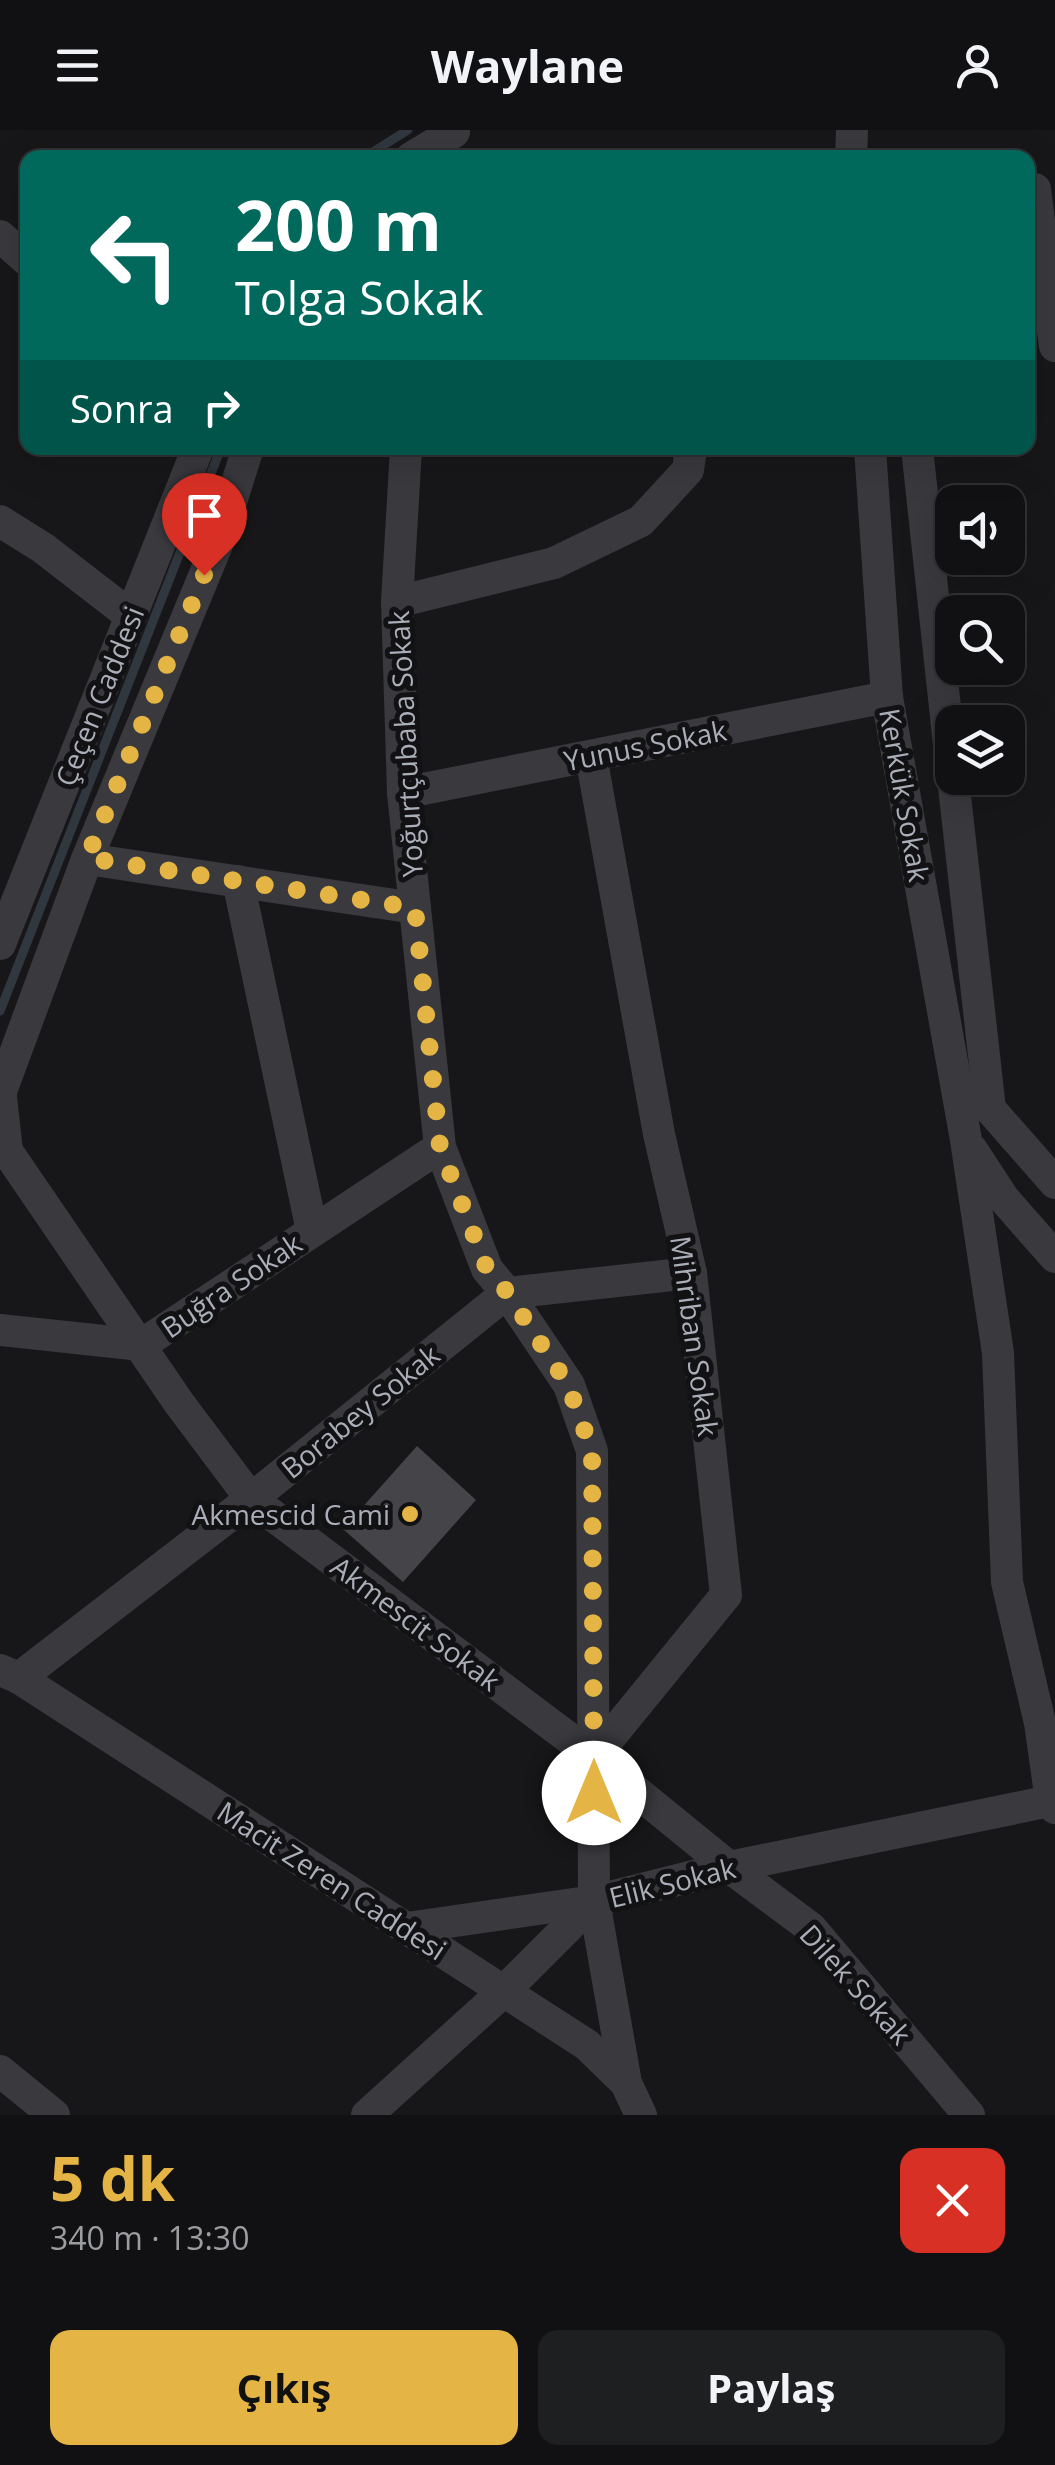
<!DOCTYPE html>
<html lang="tr">
<head>
<meta charset="utf-8">
<style>
	body { margin:0; font-family:"Open Sans",sans-serif; background:#1e1f21; color:#f1f3f6; height:100vh; display:flex; flex-direction:column; font-size:38px; white-space:nowrap }
	* { box-sizing:border-box; margin:0 }
	p { font-size:32px; color:#9c9da0 }
	.icon { flex:none; width:55px; height:55px; fill:none; stroke:currentColor; stroke-width:2; stroke-linecap:round; stroke-linejoin:round }
	.map { position:relative; height:1985px; overflow:hidden }
	.details { display:flex; flex-direction:column; background:#111113; flex:1 }
	.details>* { flex:none }
	.guide { position:absolute; left:20px; top:20px; width:1015px; height:305px; border-radius:20px; box-shadow:0 10px 40px #0002,0 0 0 2px #303133; background:#00695c; color:#fff; overflow:hidden }
	.controls { position:absolute; left:935px; top:355px; display:grid; gap:20px }
	.controls a { display:grid; place-items:center; width:90px; height:90px; border-radius:20px; background:#111113; box-shadow:0 10px 40px #0002,0 0 0 2px #303133; font-size:50px }
	.pin { position:absolute; display:grid; place-items:center; width:85px; height:85px; color:#fff; margin:-102px -42px; border-radius:50% 50% 50% 0; rotate:-45deg; box-shadow:0 0 10px #0007 }
	.pin .icon { rotate:45deg }
	.me { position:absolute; width:110px; margin:-55px; rotate:0deg; stroke-linejoin:round; filter:drop-shadow(0 0 8px #0008) }
	.turn { display:flex; align-items:center; gap:35px; height:210px; padding:0 50px; font-size:45px }
	.turn .icon { width:130px; height:130px; stroke-width:2.5 }
	.turn b { display:block; font-size:70px; line-height:85px }
	.then { display:flex; align-items:center; height:95px; padding:0 50px; background:#0003; gap:20px; font-size:38px }
	.round { display:grid; place-items:center; flex:none; width:105px; height:105px; border-radius:20px; background:#1e1f21 }
	.headline { display:flex; align-items:center; justify-content:space-between; height:170px; padding:0 50px }
	h1 { font-size:60px; font-weight:700; line-height:75px; color:#e4b444 }
	.action { display:flex; gap:20px; margin-top:auto; padding:20px 50px }
	.action a { flex:1; height:115px; border-radius:20px; background:#e4b444; color:#111; font-size:40px; font-weight:700; line-height:115px; text-align:center }
	.action a+a { background:#1e1f21; color:#f1f3f6 }
	header { display:flex; justify-content:space-between; align-items:center; height:130px; padding:0 50px; background:#111113; font-size:45px; font-weight:700 }
	.map>svg:first-child { display:block }
	.lines { fill:none; stroke-linecap:round; stroke-linejoin:round }
	.stream { stroke:#30373e; stroke-width:9 }
	.building { fill:#444449 }
	.minor { stroke:#39393e; stroke-width:32 }
	.route { stroke:#e4b444; stroke-width:18; stroke-dasharray:0 32.4 }
	.poi-dot { fill:#e4b444; stroke:#121214; stroke-width:4 }
	.labels { text-anchor:middle; dominant-baseline:central; stroke-width:10; stroke-linejoin:round; paint-order:stroke }
	.street-label { font-size:28px; fill:#aaaeb8; stroke:#121214 }
	.poi-label { font-size:28px; fill:#aaaeb8; stroke:#121214; text-anchor:end }
</style>
</head>
<body>
<header><svg class="icon" aria-label="menu" viewBox="0 0 24 24"><path d="M4 6h16M4 12h16M4 18h16"/></svg>Waylane<svg class="icon" aria-label="person" viewBox="0 0 24 24"><circle cx="12" cy="8" r="4"/><path d="M4 21q1-7 8-7t8 7"/></svg></header>
<div class="map">
<svg width="1055" height="1985" viewBox="0 0 1055 1985">
	<rect width="100%" height="100%" fill="#171719"/>
	<g class="lines">
		<g class="stream">
			<path d="M 363,28 L 408,0"/>
			<path d="M 0,881 L 221,318"/>
		</g>
	</g>
	<path class="building" d="M 417,1316 L 476,1370 L 403,1452 L 343,1399 Z"/>
	<g class="lines">
		<g class="minor">
			<path d="M 411,28 L 454,2"/>
			<path d="M 851,28 L 852,0"/>
			<path d="M 1028,60 L 1035,59 L 1055,216"/>
			<path d="M 0,106 L 28,131"/>
			<path d="M 406,318 L 397,472 L 403,663 L 440,1017 L 487,1139 L 507,1163 L 569,1255 L 592,1321 L 594,1771 L 626,1953"/>
			<path d="M 870,318 L 887,567 L 966,1010 L 998,1223 L 1007,1452 L 1040,1593 L 1051,1671 L 1055,1678"/>
			<path d="M 917,318 L 952,642"/>
			<path d="M 0,391 L 43,418 L 131,486"/>
			<path d="M 397,472 L 554,433 L 641,391 L 688,340 L 691,318"/>
			<path d="M 591,626 L 659,1004 L 691,1143 L 726,1465 L 594,1627"/>
			<path d="M 953,648 L 990,979 L 1055,1053"/>
			<path d="M 403,663 L 887,567"/>
			<path d="M 87,729 L 415,778"/>
			<path d="M 238,751 L 312,1101"/>
			<path d="M 0,814 L 198,318"/>
			<path d="M 0,958 L 7,1021 L 179,1273 L 251,1369 L 594,1627 L 729,1737 L 811,1798 L 969,1985"/>
			<path d="M 0,964 L 87,729 L 219,410 L 248,318"/>
			<path d="M 972,1020 L 1004,1069 L 1055,1127"/>
			<path d="M 0,1200 L 141,1215 L 440,1017"/>
			<path d="M 0,1540 L 19,1548 L 587,1915 L 626,1953 L 641,1985"/>
			<path d="M 19,1548 L 251,1369 L 507,1163 L 691,1143"/>
			<path d="M 407,1798 L 594,1771"/>
			<path d="M 0,1941 L 54,1985"/>
			<path d="M 367,1985 L 504,1861 L 594,1771 L 729,1737 L 1055,1670"/>
		</g>
	</g>
	<g class="lines">
		<path class="route" d="M 204,445 L 87,728 L 415,778 L 440,1017 L 487,1139 L 507,1162 L 568,1255 L 592,1321 L 594,1663"/>
	</g>
	<circle class="poi-dot" cx="410" cy="1384" r="10"/>
	<g class="labels">
		<g class="street-label">
			<text transform="translate(99 566) rotate(-68)">Çeçen Caddesi</text>
			<text transform="translate(405 614) rotate(-93)">Yoğurtçubaba Sokak</text>
			<text transform="translate(645 615) rotate(-11)">Yunus Sokak</text>
			<text transform="translate(905 665) rotate(80)">Kerkük Sokak</text>
			<text transform="translate(231 1155) rotate(-34)">Buğra Sokak</text>
			<text transform="translate(695 1206) rotate(82)">Mihriban Sokak</text>
			<text transform="translate(360 1281) rotate(-39)">Borabey Sokak</text>
			<text transform="translate(416 1493) rotate(37)">Akmescit Sokak</text>
			<text transform="translate(332 1750) rotate(33)">Macit Zeren Caddesi</text>
			<text transform="translate(672 1752) rotate(-14)">Elik Sokak</text>
			<text transform="translate(856 1854) rotate(48)">Dilek Sokak</text>
		</g>
		<g class="poi-label">
			<text x="390" y="1384">Akmescid Cami</text>
		</g>
	</g>
</svg>
<div class="controls">
<a><svg class="icon" aria-label="sound" viewBox="0 0 24 24"><path d="M4 9h4l5-4v14l-5-4H4zM17 9q2 3 0 6"/></svg></a>
<a><svg class="icon" aria-label="search" viewBox="0 0 24 24"><circle cx="10" cy="10" r="6"/><path d="M15 15l6 6"/></svg></a>
<a><svg class="icon" aria-label="layers" viewBox="0 0 24 24"><path d="M12 4l9 5-9 5-9-5zM3 14l9 5 9-5"/></svg></a>
</div>
<div class="pin" style="left:204px;top:445px;background:#d93025"><svg class="icon" aria-label="arrive" viewBox="0 0 24 24"><path d="M6 21V4h12l-3 4 3 4H6"/></svg></div>
<svg class="me" style="left:594px;top:1663px" viewBox="-20 -20 40 40"><circle r="19" fill="#fff"/><path d="M0-13L10 11 0 6-10 11z" fill="#e4b444"/></svg>
<div class="guide">
<div class="turn"><svg class="icon" aria-label="left" viewBox="0 0 24 24"><path d="M17 20v-9H6M10 6l-5 5 5 5"/></svg><div><b>200 m</b>Tolga Sokak</div></div>
<div class="then">Sonra<svg class="icon" aria-label="right" viewBox="0 0 24 24"><path d="M7 20v-9h11M14 6l5 5-5 5"/></svg></div>
</div>
</div>
<section class="details">
<div class="headline"><div><h1>5 dk</h1><p>340 m · 13:30</p></div><a class="round" style="background:#d93025;color:#fff"><svg class="icon" aria-label="close" viewBox="0 0 24 24"><path d="M6 6l12 12M18 6L6 18"/></svg></a></div>
<div class="action"><a>Çıkış</a><a>Paylaş</a></div>
</section>
</body>
</html>
